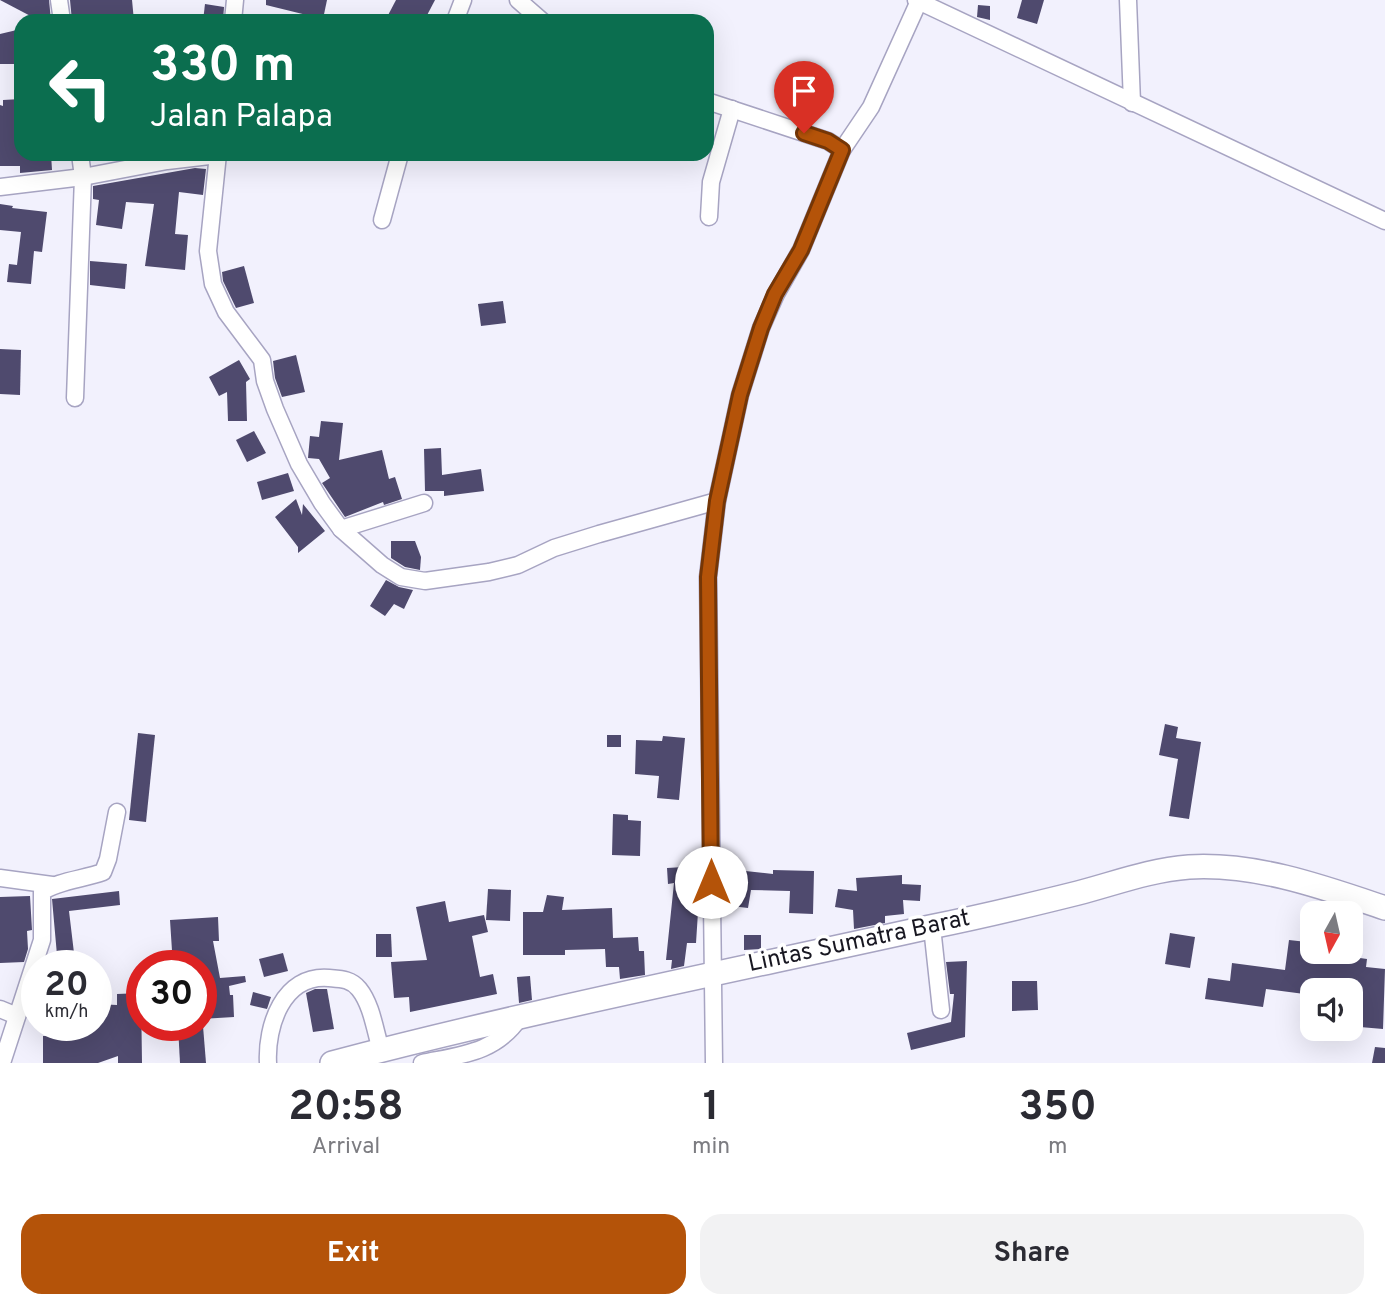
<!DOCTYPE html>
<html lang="en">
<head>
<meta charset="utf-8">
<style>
	body { margin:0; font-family:Overpass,sans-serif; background:#f2f2f3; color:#2b2b33; height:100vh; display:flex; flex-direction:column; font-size:26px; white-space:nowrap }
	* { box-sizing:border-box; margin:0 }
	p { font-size:23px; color:#7c7c81 }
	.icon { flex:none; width:38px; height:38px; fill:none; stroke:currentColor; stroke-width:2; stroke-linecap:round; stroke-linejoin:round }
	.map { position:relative; height:1063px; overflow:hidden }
	.details { display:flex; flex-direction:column; background:#fff; flex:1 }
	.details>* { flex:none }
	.guide { position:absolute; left:14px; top:14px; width:700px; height:147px; border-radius:21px; box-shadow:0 7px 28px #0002; background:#0b6e4f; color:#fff; overflow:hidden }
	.needle { width:46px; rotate:188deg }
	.controls { position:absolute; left:1300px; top:901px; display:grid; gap:14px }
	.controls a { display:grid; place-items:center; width:63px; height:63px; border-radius:14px; background:#fff; box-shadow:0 7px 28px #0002; font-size:35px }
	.speed { position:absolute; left:21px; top:950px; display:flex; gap:14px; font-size:35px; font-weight:700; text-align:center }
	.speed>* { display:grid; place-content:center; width:91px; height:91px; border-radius:50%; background:#fff; box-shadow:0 7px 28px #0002; line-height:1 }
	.speed small { font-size:18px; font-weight:400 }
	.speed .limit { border:10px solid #d22; background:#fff; color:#111 }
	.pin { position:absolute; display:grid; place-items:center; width:60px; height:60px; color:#fff; margin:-72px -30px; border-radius:50% 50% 50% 0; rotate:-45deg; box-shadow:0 0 7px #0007 }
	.pin .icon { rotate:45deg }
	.me { position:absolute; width:77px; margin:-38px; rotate:0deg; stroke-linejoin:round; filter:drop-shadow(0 0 5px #0008) }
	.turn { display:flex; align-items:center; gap:24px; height:147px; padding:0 21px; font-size:32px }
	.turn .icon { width:91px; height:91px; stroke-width:2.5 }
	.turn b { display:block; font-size:49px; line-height:60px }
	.eta { display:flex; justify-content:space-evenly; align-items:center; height:119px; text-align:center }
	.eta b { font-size:42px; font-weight:700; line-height:49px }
	.primary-button { display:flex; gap:14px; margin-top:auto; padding:14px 21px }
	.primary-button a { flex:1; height:80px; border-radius:21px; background:#b45309; color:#fff; font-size:28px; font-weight:700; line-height:80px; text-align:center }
	.primary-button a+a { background:#f2f2f3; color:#2b2b33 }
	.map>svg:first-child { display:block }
	.building { fill:#4f4a6e }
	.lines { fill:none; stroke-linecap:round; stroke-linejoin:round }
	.minor-casing { stroke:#a7a4c2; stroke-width:19 }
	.highway-casing { stroke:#a7a4c2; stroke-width:26 }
	.minor { stroke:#fff; stroke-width:16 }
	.highway { stroke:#fff; stroke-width:23 }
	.route-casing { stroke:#753606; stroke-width:18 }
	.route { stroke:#b45309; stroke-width:12 }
	.labels { text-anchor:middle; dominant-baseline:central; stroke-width:7; stroke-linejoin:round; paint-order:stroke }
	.street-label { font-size:24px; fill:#181721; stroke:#fff }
</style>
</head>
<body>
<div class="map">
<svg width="1385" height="1063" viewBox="0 0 1385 1063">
	<rect width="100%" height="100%" fill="#f2f1fd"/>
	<g class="building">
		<path d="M 0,0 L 49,0 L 51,21 L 40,21 Z"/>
		<path d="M 70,0 L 132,0 L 134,21 L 72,21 Z"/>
		<path d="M 266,0 L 327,0 L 323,19 L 266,5 Z"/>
		<path d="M 396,0 L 435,0 L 424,21 L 385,21 Z"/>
		<path d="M 1022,0 L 1044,0 L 1037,24 L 1017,18 Z"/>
		<path d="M 205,4 L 224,7 L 223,21 L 203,21 Z"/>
		<path d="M 978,5 L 990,6 L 990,20 L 977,17 Z"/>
		<path d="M 21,29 L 21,64 L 0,64 L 0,34 Z"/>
		<path d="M 21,99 L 21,154 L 51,154 L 52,170 L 20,173 L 20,166 L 0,166 L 0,105 L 3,106 L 3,100 Z"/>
		<path d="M 195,168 L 206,169 L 203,195 L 179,192 L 175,234 L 188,235 L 185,270 L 145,266 L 154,204 L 126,202 L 122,229 L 96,225 L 99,200 L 93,199 L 93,186 Z"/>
		<path d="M 0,204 L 13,206 L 12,208 L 47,212 L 42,252 L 34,251 L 31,284 L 7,282 L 9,264 L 17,265 L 21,232 L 0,230 Z"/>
		<path d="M 90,261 L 127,264 L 125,289 L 90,285 Z"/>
		<path d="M 244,266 L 254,303 L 236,308 L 223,281 L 222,272 Z"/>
		<path d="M 503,301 L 506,323 L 481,326 L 478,304 Z"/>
		<path d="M 0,349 L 21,350 L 20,395 L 0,394 Z"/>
		<path d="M 296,355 L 305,392 L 282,397 L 275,378 L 273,361 Z"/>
		<path d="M 239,360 L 250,379 L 246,382 L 247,421 L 228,421 L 227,392 L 219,396 L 209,377 Z"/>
		<path d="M 321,421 L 343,423 L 339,460 L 382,450 L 389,479 L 395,477 L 402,499 L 384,505 L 383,502 L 345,517 L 322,483 L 330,478 L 319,459 L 308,458 L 310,436 L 319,437 Z"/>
		<path d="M 254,431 L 266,453 L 247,462 L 236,440 Z"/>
		<path d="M 441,448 L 442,475 L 481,469 L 484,491 L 444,496 L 444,491 L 425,491 L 424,449 Z"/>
		<path d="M 288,473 L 294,491 L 262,500 L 257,482 Z"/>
		<path d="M 296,499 L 302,515 L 303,504 L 325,531 L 298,553 L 298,547 L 275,517 Z"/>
		<path d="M 391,541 L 415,541 L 421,557 L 420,570 L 405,567 L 391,558 Z"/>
		<path d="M 386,580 L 399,587 L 413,590 L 404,609 L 394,604 L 385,616 L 370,606 Z"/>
		<path d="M 1165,724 L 1178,727 L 1176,738 L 1201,742 L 1189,819 L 1169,816 L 1178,759 L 1159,755 Z"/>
		<path d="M 138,733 L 155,735 L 146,822 L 129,820 Z"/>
		<rect x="607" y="735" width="14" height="12"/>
		<path d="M 663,736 L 685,738 L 679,800 L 657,798 L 659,776 L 635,774 L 636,740 L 662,741 Z"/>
		<path d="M 613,814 L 628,815 L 628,820 L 641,821 L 640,856 L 612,855 Z"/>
		<path d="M 701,866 L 696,943 L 687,943 L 684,966 L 671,969 L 672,960 L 666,960 L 674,883 L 668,884 L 667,868 Z"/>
		<path d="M 727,869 L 773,874 L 773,870 L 814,871 L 813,914 L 789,913 L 790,891 L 751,890 L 748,908 L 723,905 Z"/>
		<path d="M 902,875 L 902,884 L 921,885 L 920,901 L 903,900 L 904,914 L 885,916 L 885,923 L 854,929 L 853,910 L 835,907 L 838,889 L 857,891 L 856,878 Z"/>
		<path d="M 488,889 L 511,890 L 510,921 L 486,920 Z"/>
		<path d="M 119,891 L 120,905 L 69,911 L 74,953 L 57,955 L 52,899 Z"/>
		<path d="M 547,895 L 564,897 L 562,910 L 612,908 L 613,938 L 638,937 L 639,951 L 644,951 L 645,975 L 620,979 L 619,967 L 606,967 L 605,949 L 565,950 L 565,955 L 523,955 L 523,912 L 543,912 Z"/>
		<path d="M 30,896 L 32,930 L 27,931 L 28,949 L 24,962 L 0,963 L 0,897 Z"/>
		<path d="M 445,901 L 449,922 L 484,915 L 488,932 L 472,936 L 480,977 L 493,974 L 497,994 L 410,1012 L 409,997 L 394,998 L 391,962 L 427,960 L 416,907 Z"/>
		<path d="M 218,917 L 219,941 L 213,941 L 220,978 L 245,976 L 246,982 L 229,986 L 230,995 L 233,995 L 234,1017 L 201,1019 L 201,966 L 173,966 L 170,920 Z"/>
		<path d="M 1170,933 L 1195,937 L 1190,968 L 1165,964 Z"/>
		<path d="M 376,934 L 391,934 L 392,957 L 376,957 Z"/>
		<path d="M 744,935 L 761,935 L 761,949 L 744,950 Z"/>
		<path d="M 1289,940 L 1307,942 L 1305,952 L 1347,952 L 1346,956 L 1367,959 L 1366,967 L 1385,969 L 1383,1029 L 1360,1027 L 1360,1020 L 1351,1019 L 1351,990 L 1312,990 L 1312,995 L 1266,989 L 1263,1007 L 1205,999 L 1208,978 L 1230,981 L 1232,963 L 1285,970 Z"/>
		<path d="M 283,953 L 288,971 L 264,977 L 259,959 Z"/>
		<path d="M 967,961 L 965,1037 L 911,1050 L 907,1033 L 951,1022 L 954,994 L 950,994 L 946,962 Z"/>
		<path d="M 530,976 L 532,1000 L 519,1003 L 517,977 Z"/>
		<path d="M 1012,981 L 1037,981 L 1038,1010 L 1012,1011 Z"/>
		<path d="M 315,989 L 327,989 L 334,1029 L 313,1032 L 306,993 Z"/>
		<path d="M 253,992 L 271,997 L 267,1009 L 250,1005 Z"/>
		<path d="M 141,993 L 142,1063 L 118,1063 L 118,1056 L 98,1063 L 43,1063 L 43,1036 L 70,1036 L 71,1026 L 96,1026 L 96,1004 L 117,1005 L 117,994 Z"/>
		<path d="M 178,1026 L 203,1026 L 206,1063 L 180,1063 Z"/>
		<path d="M 1375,1047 L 1385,1048 L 1385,1063 L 1372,1063 Z"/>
	</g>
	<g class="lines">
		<defs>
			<g id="minor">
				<path d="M 59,0 L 62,21"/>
				<path d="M 518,0 L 542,21"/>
				<path d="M 916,0 L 1385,221"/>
				<path d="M 1128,0 L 1132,103"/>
				<path d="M 233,21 L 235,0"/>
				<path d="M 455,21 L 463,0"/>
				<path d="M 707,101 L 828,141 L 842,150 L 801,250 L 776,294 L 761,328 L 740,395 L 717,501 L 708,577 L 714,1063"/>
				<path d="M 842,150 L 871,107 L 919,1"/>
				<path d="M 218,154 L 208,251 L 213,284 L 226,312 L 262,360 L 265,381 L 275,409 L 299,464 L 322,503 L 341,529 L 382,565 L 401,577 L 425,581 L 489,572 L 518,565 L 554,548 L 599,534 L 717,501"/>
				<path d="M 0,187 L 83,177 L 167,161 L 218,155"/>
				<path d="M 709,217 L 711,182 L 732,109"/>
				<path d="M 382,220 L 400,154"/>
				<path d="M 75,398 L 83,177 L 80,154"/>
				<path d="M 341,529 L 424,503"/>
				<path d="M 0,878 L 52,885"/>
				<path d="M 932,927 L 941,1010"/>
				<path d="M 0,1009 L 17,1016"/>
				<path d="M 2,1063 L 42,940 L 42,892 C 57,881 84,879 103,872 L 108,859 L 117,812"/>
				<path d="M 268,1063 C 266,1026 283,974 329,978 C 341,979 351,979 359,989 C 372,1005 375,1031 381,1050"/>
				<path d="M 422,1063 C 461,1055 496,1053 520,1017"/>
			</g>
			<path id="highway" d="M 332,1063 C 530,1011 731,971 930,927 C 980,917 1030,905 1078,893 C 1116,883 1150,870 1189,867 C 1256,863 1323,887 1385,908"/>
		</defs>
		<use href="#minor" class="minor-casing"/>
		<use href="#highway" class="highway-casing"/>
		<use href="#minor" class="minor"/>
		<use href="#highway" class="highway"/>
	</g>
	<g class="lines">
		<defs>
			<path id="route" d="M 711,882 L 708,577 L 717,501 L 740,395 L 761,328 L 775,294 L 801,250 L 842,150 L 828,141 L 804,133"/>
		</defs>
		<use href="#route" class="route-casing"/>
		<use href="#route" class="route"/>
	</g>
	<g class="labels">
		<g class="street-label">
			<text transform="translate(859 942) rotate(-12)">Lintas Sumatra Barat</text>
		</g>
	</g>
</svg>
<div class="controls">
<a><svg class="needle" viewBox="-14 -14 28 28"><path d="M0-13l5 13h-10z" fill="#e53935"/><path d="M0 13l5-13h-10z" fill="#7c7c81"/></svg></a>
<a><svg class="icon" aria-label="sound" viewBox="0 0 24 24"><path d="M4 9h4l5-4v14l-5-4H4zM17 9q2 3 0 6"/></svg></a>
</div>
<div class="speed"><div>20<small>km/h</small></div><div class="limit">30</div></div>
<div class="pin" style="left:804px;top:133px;background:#d93025"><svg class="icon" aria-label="arrive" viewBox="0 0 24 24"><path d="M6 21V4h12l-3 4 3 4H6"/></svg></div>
<svg class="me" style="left:711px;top:882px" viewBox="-20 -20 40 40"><circle r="19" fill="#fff"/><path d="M0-13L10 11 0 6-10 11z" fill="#b45309"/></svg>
<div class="guide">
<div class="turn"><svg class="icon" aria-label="left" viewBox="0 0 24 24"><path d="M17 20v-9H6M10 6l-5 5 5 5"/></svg><div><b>330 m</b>Jalan Palapa</div></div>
</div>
</div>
<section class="details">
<div class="eta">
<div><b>20:58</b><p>Arrival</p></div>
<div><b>1</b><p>min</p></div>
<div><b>350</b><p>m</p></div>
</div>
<div class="primary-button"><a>Exit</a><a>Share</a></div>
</section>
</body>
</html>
